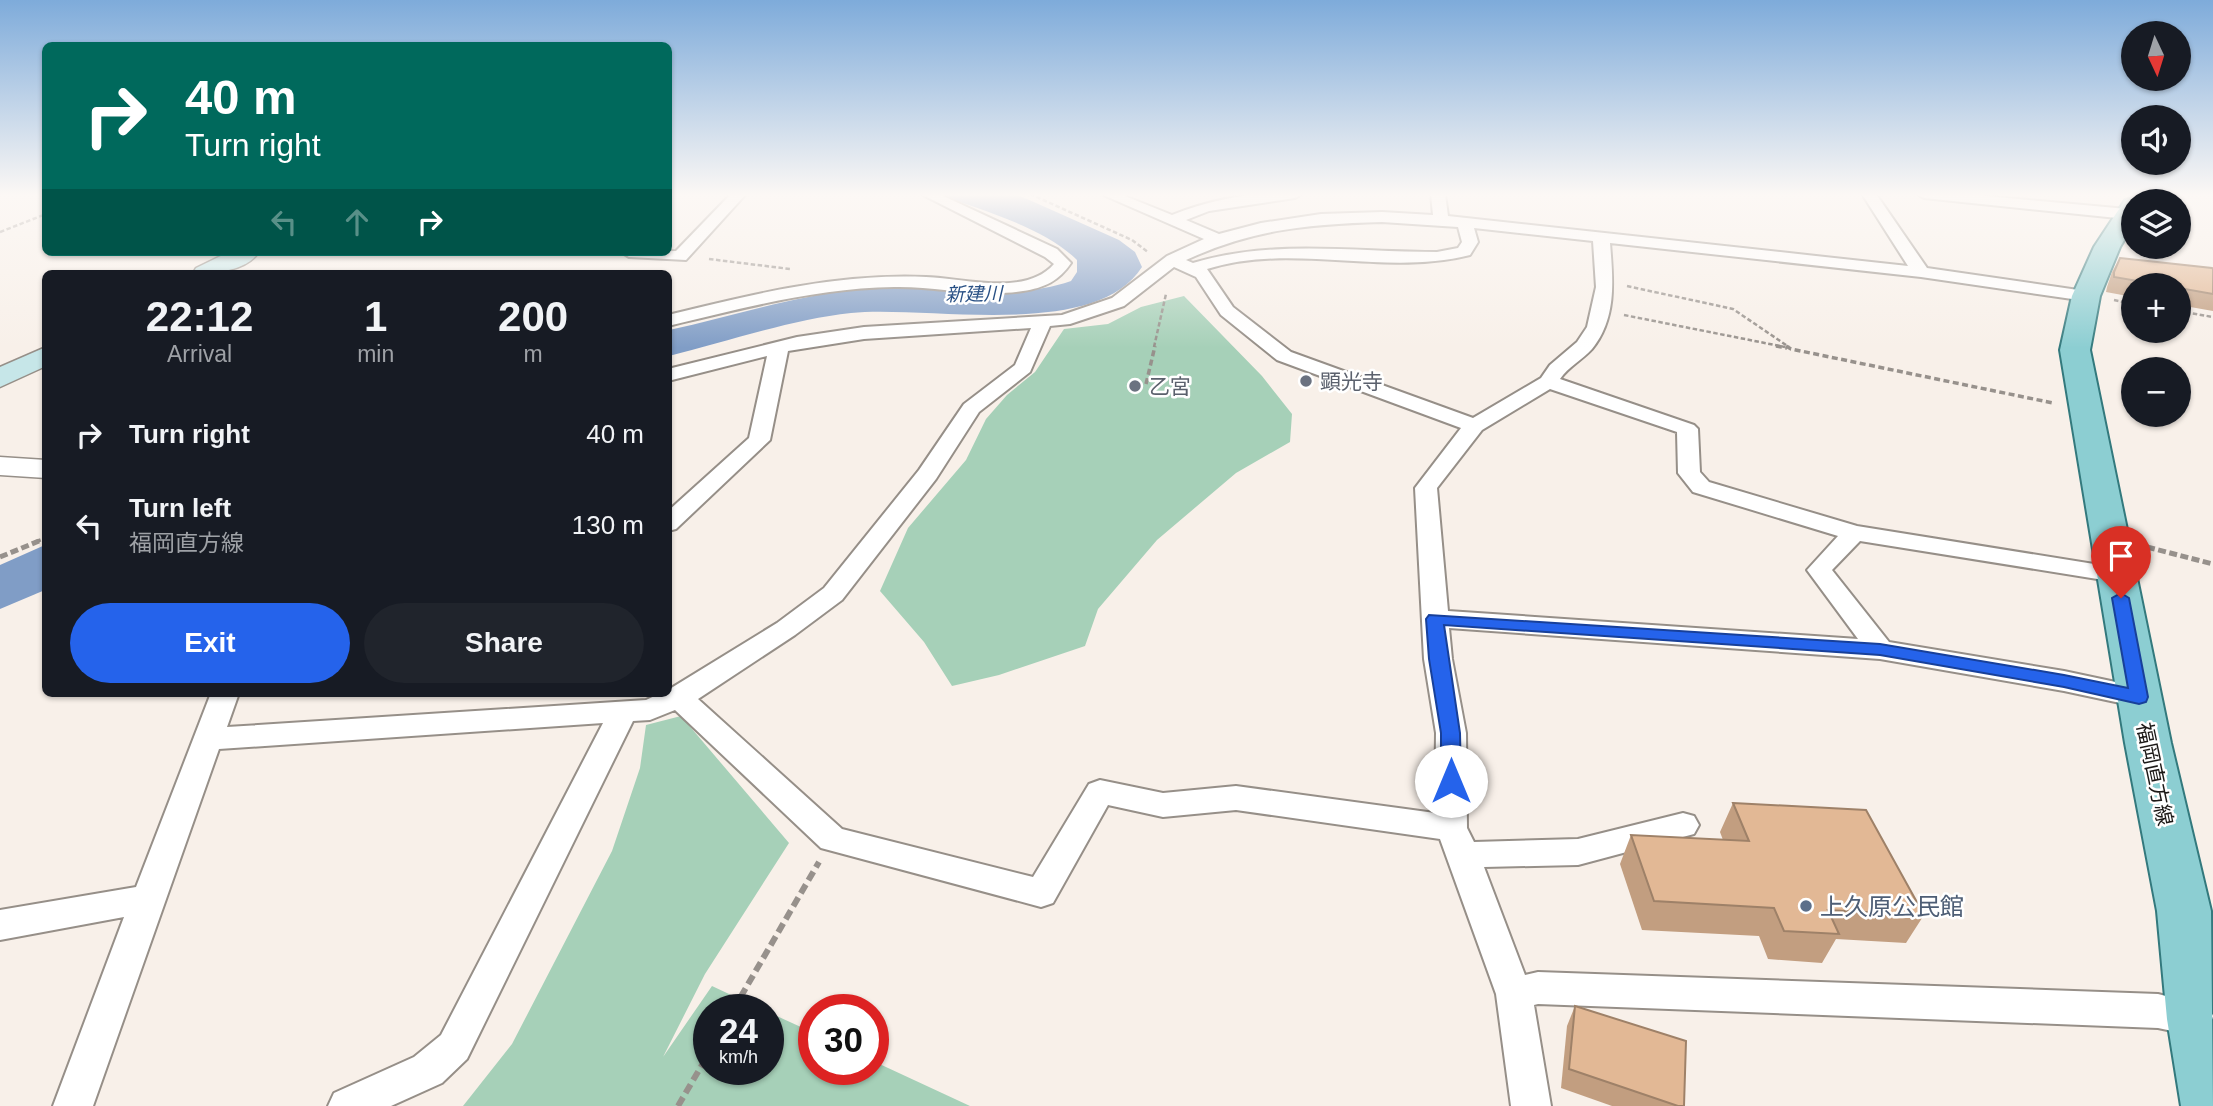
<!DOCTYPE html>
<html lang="en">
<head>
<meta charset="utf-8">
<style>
	body { margin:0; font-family:Helvetica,"Noto Sans JP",sans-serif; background:#20242c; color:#f1f3f6; height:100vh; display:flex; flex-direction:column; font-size:26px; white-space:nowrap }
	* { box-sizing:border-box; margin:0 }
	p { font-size:23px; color:#9ea1a6 }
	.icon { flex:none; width:38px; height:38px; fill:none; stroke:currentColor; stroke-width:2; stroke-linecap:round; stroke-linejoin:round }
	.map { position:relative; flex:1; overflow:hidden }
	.side { position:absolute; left:42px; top:270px; width:630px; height:427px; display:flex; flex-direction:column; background:#171b24; border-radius:10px; box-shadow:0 2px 5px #0004 }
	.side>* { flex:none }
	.banner { position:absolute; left:42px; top:42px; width:630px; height:214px; border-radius:10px; box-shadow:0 2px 5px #0004; background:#00695c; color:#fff; overflow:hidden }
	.needle { width:46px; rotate:176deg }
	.tools { position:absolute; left:2121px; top:21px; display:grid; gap:14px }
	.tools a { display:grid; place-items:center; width:70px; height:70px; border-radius:50%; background:#171b24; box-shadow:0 2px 5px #0004; font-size:35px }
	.speed { position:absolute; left:693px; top:994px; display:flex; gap:14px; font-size:35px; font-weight:700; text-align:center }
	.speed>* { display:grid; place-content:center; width:91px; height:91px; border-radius:50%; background:#171b24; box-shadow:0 2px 5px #0004; line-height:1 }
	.speed small { font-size:18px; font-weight:400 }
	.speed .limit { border:10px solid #d22; background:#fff; color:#111 }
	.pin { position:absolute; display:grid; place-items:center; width:60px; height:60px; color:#fff; margin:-72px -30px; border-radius:50% 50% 50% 0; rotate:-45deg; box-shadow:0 0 7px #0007 }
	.pin .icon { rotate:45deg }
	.me { position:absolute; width:77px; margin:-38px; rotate:0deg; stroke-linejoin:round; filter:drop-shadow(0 0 5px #0008) }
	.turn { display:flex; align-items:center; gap:24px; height:147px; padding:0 28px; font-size:32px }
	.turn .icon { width:91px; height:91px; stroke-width:2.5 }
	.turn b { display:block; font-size:49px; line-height:60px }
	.lanes { display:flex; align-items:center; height:66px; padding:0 28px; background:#0003; justify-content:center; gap:35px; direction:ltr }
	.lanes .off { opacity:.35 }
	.eta { display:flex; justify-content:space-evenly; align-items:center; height:119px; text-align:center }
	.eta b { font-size:42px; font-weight:800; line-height:49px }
	.button { display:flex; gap:14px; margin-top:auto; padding:14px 28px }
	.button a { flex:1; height:80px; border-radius:42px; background:#2563eb; color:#fff; font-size:28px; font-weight:800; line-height:80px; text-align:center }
	.button a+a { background:#20242c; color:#f1f3f6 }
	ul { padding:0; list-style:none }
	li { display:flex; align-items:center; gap:21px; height:91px; padding:0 28px }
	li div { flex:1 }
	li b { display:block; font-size:26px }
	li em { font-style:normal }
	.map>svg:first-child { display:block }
	.green { fill:#a6d0b8 }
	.water { fill:#809dc6 }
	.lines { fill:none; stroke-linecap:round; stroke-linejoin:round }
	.minor-casing { stroke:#968f88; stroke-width:4 }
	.tertiary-casing { stroke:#968f88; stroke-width:3 }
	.secondary-casing { stroke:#968f88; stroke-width:3 }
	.primary-casing { stroke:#33797d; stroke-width:4 }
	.path-far3 { stroke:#97918c; stroke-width:2.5; stroke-dasharray:4.5 2.5; stroke-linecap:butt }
	.path-far2 { stroke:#97918c; stroke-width:3.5; stroke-dasharray:6 3.5; stroke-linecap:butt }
	.path-far1 { stroke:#97918c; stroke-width:5; stroke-dasharray:8 3.5; stroke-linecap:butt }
	.path { stroke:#97918c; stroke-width:6; stroke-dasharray:10 5; stroke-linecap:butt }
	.minor { fill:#fff; fill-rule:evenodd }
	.tertiary { fill:#fff; fill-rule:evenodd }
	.secondary { fill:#c6e6e8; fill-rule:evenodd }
	.primary { fill:#8cced2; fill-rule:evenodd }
	.wall { fill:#c29e80 }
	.building { fill:#e2b895; stroke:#9e8168; stroke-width:2 }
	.route { fill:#2563eb; stroke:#184099; stroke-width:2 }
	.worship-dot { fill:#6b7280; stroke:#fff; stroke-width:2.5 }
	.service-dot { fill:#5c6f8a; stroke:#fff; stroke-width:2.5 }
	.labels { text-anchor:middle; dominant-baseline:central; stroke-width:5; stroke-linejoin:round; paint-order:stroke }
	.far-water-label { font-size:19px; font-style:italic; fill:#2a5185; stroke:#fff }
	.worship-label { font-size:21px; fill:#5b616d; stroke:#fff; text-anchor:start }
	.street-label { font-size:21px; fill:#1c1917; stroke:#fff }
	.near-service-label { font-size:24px; fill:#4e5e75; stroke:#fff; text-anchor:start }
</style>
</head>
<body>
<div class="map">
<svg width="2213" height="1106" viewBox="0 0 2213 1106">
	<rect width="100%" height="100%" fill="#f8f0e9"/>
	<g class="green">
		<path d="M 1184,296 L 1262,376 L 1292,414 L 1290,442 L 1236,473 L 1157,540 L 1098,609 L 1085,646 L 999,675 L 952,686 L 924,642 L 880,591 L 908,528 L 966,460 L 986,419 L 1007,395 L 1035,372 L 1064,329 L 1108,324 L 1141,307 Z"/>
		<path d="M 681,716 L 789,843 L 705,974 L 663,1057 L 712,986 L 763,1010 L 709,1010 L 709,1069 L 768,1069 L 768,1012 L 814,1033 L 814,1069 L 873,1069 L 873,1061 L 970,1106 L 463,1106 L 512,1044 L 612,851 L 640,768 L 646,725 Z"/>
	</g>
	<g class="water">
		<path d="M 937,194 L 1016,194 L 1119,240 L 1135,252 L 1142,267 C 1095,341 927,305 851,313 C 793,319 726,342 669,356 L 669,330 C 729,317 790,297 852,290 C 924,281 1001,305 1071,281 L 1077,272 L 1077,260 C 1044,227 981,210 937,194 Z"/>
		<path d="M 45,545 L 45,590 L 0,609 L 0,565 Z"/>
	</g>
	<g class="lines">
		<defs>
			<g id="minor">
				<path d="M 731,194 L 746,194 L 686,260 L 629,257 L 621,252 L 676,251 Z"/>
				<path d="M 921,194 L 939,194 L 1057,249 L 1071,263 C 1059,281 1044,288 1023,291 C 981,298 937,286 894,287 C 818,288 743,308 668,326 L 668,315 C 753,294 838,273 926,277 C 964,278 1025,297 1054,264 L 1045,257 Z"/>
				<path d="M 1101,194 L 1120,194 L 1172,215 C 1213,199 1259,190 1302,194 L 1295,198 L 1209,211 L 1186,220 L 1219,234 L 1261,223 L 1321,214 L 1382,212 L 1433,215 L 1431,194 L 1445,194 L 1448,216 L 1908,266 L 1862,194 L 1876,194 L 1927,268 L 2092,292 L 2095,296 L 2092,300 L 2086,301 L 1921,277 L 1610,243 C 1613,280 1617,318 1592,349 C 1582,360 1568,367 1560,379 L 1694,425 L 1698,429 L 1700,472 L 1709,482 L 1857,526 L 2125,569 L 2129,574 L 2125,579 L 2116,582 L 1860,541 L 1832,570 L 1889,642 L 2064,671 L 2139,687 L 2149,690 L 2153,697 L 2149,704 L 2139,707 L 2064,691 L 1880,659 L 1449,628 L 1452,659 L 1466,733 L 1467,828 L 1474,842 L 1578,839 L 1683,813 L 1694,816 L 1699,825 L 1694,834 L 1578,865 L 1484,867 L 1525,975 L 1538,972 L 2158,994 L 2209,1007 L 2213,1016 L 2209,1031 L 2196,1036 L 2158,1028 L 1538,1004 L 1534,1005 L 1551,1106 L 1511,1106 L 1496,994 L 1440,839 L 1236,810 L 1163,817 L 1108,805 L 1053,903 L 1041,907 L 821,848 L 675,710 L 650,720 L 633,721 L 467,1059 L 442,1083 L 391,1106 L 328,1106 L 334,1093 L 414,1057 L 441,1035 L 603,723 L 219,749 L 93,1106 L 53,1106 L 124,917 L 0,940 L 0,910 L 136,887 L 211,693 L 239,693 L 227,727 L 646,700 L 661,693 L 668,693 L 668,690 L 777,623 L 824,588 L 919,470 L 964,404 L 1015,365 L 1031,328 L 864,339 L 788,351 L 770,440 L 676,529 L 668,531 L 668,511 L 749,438 L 767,356 L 668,381 L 668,369 L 797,337 L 864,327 L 1062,315 L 1112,298 L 1167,256 L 1204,239 ZM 1382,222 L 1458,227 L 1462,242 L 1458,248 L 1437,252 C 1354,252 1273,239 1193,263 L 1186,260 C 1253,229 1310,224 1382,222 ZM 1474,228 L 1593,241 L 1596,287 L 1587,327 L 1577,342 L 1550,365 L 1541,378 L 1473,418 L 1291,352 L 1233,307 L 1207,269 C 1294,242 1384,277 1470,255 L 1478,242 ZM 1174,267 L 1196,277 L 1221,315 L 1277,360 L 1461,428 L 1415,488 L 1424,659 L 1436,733 L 1435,813 L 1236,786 L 1163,793 L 1100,780 L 1089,784 L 1033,877 L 842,829 L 698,699 L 795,635 L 842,600 L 936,479 L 979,412 L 1030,372 L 1050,326 L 1070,324 L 1124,306 ZM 1550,389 L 1677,432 L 1678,473 L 1693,492 L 1838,536 L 1807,570 L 1858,639 L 1448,611 L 1437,488 L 1482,430 Z"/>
				<path d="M 1917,194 L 1965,194 L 2127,209 L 2132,211 L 2133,216 L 2127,219 L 1924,198 Z"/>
			</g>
			<path id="tertiary" d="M 0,457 L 46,460 L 46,478 L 0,475 Z"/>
			<g id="secondary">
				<path d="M 229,252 L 259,252 C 245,272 215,273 193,273 L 196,268 Z"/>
				<path d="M 46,347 L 46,366 L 0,387 L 0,367 Z"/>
			</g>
			<path id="primary" d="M 2133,198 L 2142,201 L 2133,201 L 2133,225 L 2120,247 L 2100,296 L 2090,350 L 2171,743 L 2211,911 L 2213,1106 L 2181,1106 L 2167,1019 L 2157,911 L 2125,743 L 2060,350 L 2072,296 L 2094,247 L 2125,200 Z"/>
		</defs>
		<use href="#minor" class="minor-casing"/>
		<use href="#tertiary" class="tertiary-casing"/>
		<use href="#secondary" class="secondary-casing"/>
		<use href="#primary" class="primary-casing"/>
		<g class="path-far3">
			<path d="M 1030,194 L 1132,240 L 1148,252"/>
			<path d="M 0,232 L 46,214"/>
			<path d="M 709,259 L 790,269"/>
			<path d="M 1627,286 L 1733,309 L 1789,347"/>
			<path d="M 2114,300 L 2133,304"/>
			<path d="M 2179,311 L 2213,317"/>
			<path d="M 1624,315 L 1785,347"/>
			<path d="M 1154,347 L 1166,294"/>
		</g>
		<g class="path-far2">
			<path d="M 1776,346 L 1787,348"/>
			<path d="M 1786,346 L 1791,349 L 2053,403"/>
			<path d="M 1146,384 L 1155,346"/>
			<path d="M 35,542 L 46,538"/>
		</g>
		<g class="path-far1">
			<path d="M 2147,547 L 2213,564"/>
			<path d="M 0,557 L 39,541"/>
		</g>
		<g class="path">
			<path d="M 733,1010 L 819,862"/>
			<path d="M 678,1106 L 709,1053"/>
		</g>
		<use href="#minor" class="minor"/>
		<use href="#tertiary" class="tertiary"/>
		<use href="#secondary" class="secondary"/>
		<use href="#primary" class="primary"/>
	</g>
	<g class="wall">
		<path d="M 2120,258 L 2213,269 L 2213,311 L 2179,305 L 2179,285 L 2133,285 L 2133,297 L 2106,292 L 2107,287 L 2112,272 Z"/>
		<path d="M 1733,803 L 1924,915 L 1906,943 L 1836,939 L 1822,963 L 1768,959 L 1759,936 L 1642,930 L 1620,864 L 1631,835 L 1723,840 L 1720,832 Z"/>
		<path d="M 1575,1006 L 1684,1106 L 1612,1106 L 1561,1088 L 1567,1026 Z"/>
	</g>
	<g class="building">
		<path d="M 2120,258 L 2212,268 L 2213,269 L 2213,294 L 2179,288 L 2179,285 L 2161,285 L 2114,277 L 2114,272 Z"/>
		<path d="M 1733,803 L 1866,810 L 1924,915 L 1828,910 L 1839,934 L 1784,931 L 1774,908 L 1654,901 L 1631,835 L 1749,841 Z"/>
		<path d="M 1575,1006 L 1686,1041 L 1684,1106 L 1678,1106 L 1569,1069 Z"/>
	</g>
	<linearGradient id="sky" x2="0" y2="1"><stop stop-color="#7eabda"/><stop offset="0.56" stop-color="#fcf8f5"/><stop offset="1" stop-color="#fcf8f5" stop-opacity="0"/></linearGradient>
	<rect width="2213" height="348" fill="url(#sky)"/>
	<path class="route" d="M 2121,593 L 2129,598 L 2148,697 L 2146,702 L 2139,704 L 2064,687 L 1880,655 L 1444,625 L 1460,733 L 1461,781 L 1458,786 L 1451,788 L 1444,786 L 1441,781 L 1441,733 L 1429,659 L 1426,619 L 1429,615 L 1880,644 L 2064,675 L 2128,688 L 2112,598 Z"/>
	<g class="worship-dot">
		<circle cx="1306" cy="381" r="7"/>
		<circle cx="1135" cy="386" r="7"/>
	</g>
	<circle class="service-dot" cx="1806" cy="906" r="7"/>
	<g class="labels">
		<g class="far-water-label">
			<text transform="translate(974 294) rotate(-1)">新建川</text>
		</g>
		<g class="worship-label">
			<text x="1320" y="381">顕光寺</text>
			<text x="1149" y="386">乙宮</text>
		</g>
		<g class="street-label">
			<text transform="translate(2155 774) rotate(78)">福岡直方線</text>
		</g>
		<g class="near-service-label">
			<text x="1820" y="906">上久原公民館</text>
		</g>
	</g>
</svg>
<div class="tools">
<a><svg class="needle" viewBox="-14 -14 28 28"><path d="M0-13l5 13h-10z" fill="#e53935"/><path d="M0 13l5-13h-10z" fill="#9ea1a6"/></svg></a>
<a><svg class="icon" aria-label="sound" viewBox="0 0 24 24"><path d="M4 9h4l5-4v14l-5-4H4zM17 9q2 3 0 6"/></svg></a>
<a><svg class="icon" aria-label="layers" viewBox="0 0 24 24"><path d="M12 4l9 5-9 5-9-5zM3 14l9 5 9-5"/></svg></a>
<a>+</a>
<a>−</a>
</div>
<div class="speed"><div>24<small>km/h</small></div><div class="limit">30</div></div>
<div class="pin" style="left:2121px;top:598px;background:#d93025"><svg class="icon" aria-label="arrive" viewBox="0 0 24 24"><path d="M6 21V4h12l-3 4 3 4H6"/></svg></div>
<svg class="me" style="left:1451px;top:781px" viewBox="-20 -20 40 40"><circle r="19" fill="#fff"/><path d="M0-13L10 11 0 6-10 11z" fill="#2563eb"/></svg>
<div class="banner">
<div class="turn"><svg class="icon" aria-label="right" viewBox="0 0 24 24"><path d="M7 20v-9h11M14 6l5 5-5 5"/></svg><div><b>40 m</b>Turn right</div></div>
<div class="lanes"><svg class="icon off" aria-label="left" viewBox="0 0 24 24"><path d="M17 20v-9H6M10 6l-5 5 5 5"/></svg><svg class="icon off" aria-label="ahead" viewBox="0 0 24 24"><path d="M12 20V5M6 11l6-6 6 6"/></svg><svg class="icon" aria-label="right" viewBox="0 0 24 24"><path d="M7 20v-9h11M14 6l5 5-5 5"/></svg></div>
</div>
<section class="side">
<div class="eta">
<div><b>22:12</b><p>Arrival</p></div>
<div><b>1</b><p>min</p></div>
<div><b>200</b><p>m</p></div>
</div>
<ul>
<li><svg class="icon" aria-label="right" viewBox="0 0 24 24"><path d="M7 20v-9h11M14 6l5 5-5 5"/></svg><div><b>Turn right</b></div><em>40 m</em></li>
<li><svg class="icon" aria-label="left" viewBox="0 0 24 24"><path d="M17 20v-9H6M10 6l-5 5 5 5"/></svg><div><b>Turn left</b><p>福岡直方線</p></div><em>130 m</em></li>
</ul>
<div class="button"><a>Exit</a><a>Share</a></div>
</section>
</div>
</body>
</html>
